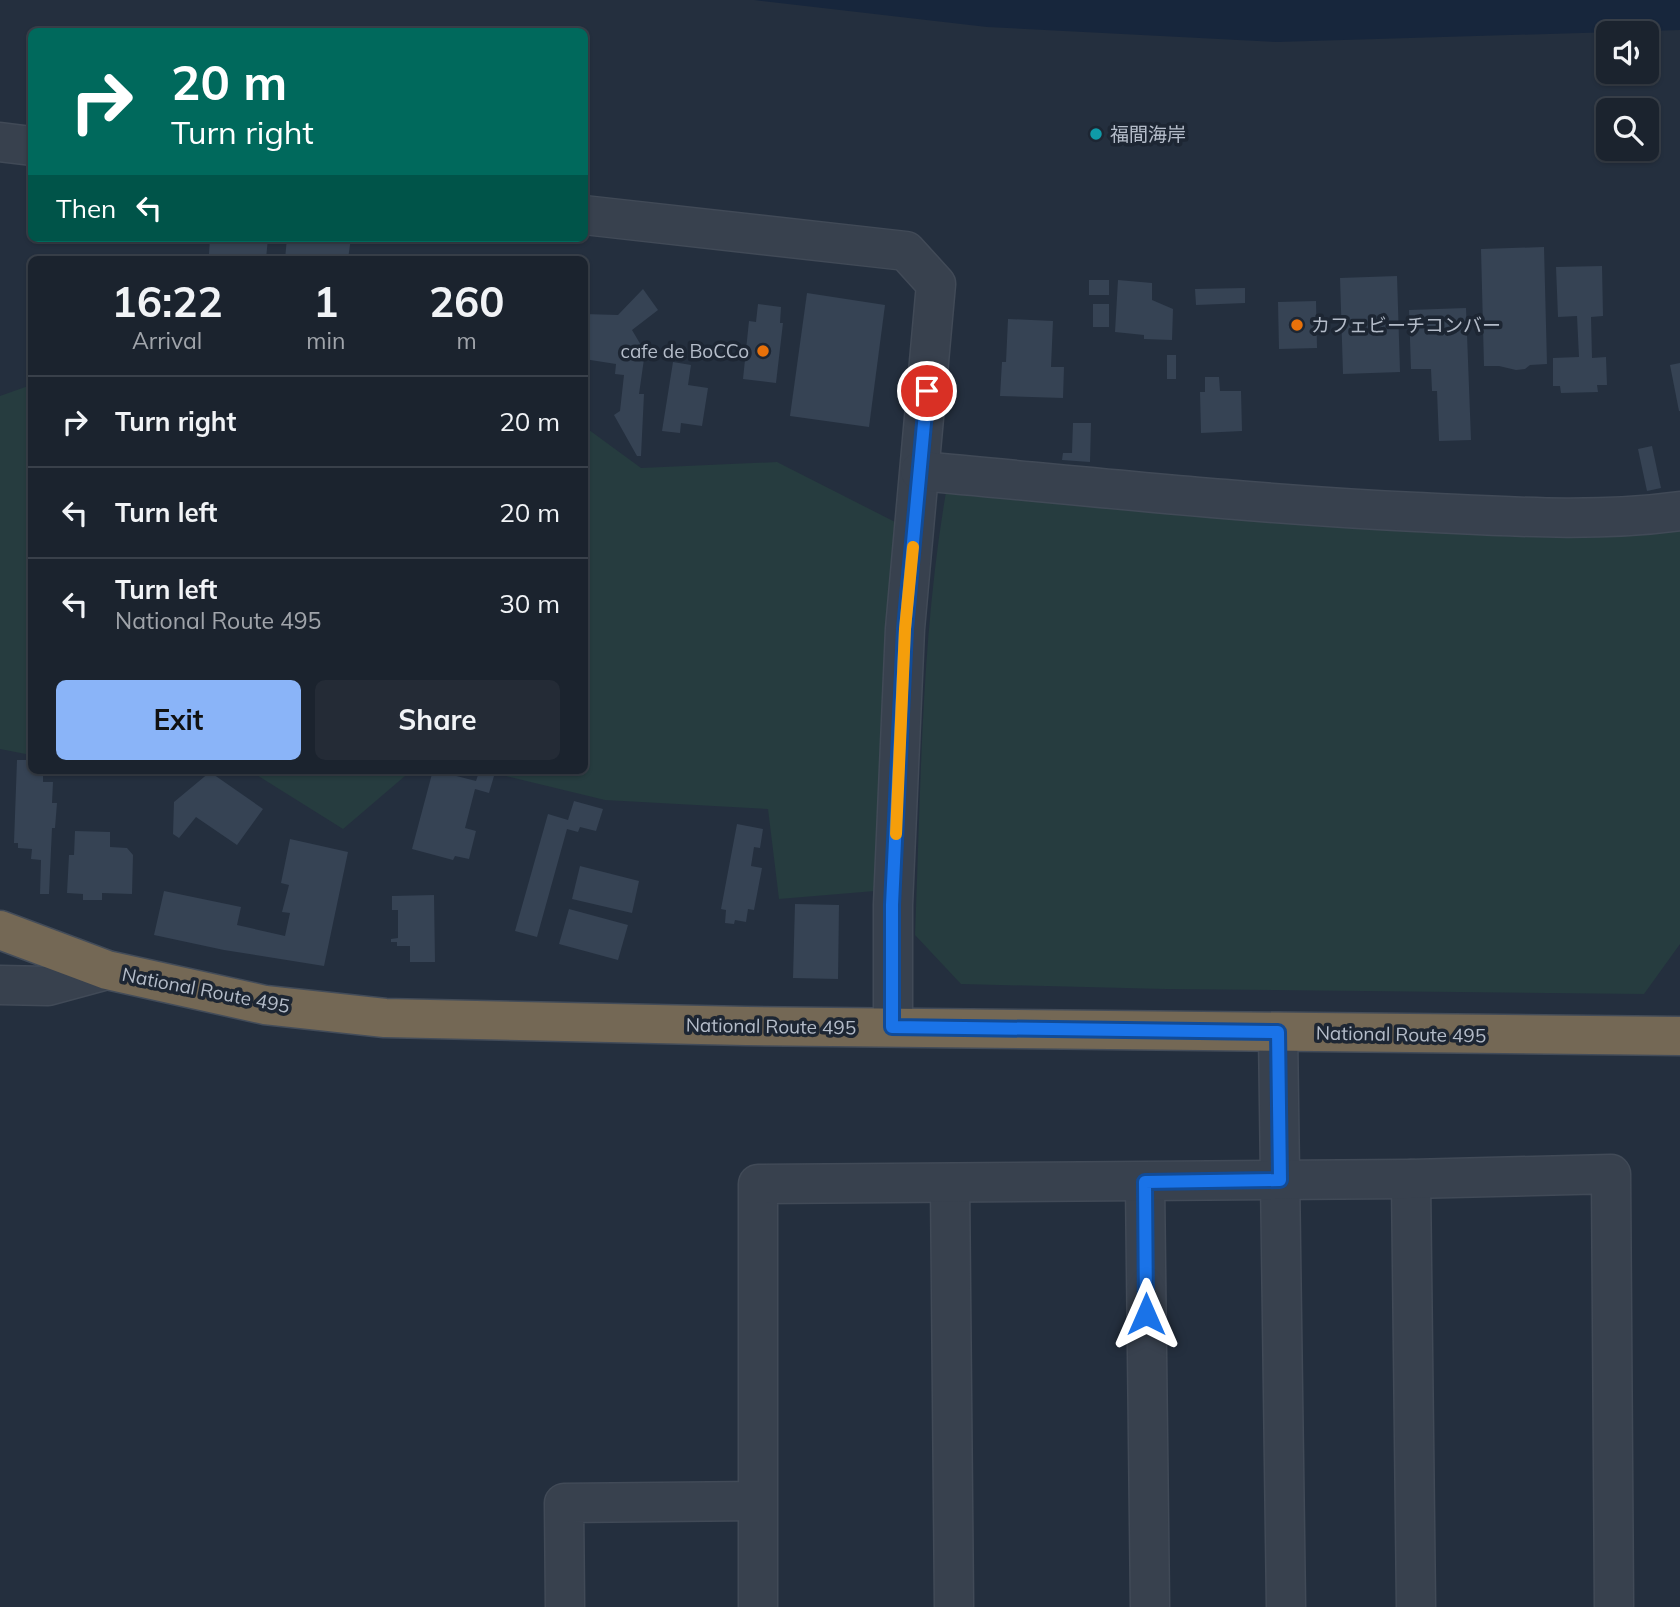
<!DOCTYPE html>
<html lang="en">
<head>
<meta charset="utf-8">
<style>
	body { margin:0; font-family:Mulish,"Noto Sans JP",sans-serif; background:#242b36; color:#f1f3f6; height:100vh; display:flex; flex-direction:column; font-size:26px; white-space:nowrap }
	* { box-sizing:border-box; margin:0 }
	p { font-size:23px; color:#a0a4aa }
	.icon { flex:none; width:38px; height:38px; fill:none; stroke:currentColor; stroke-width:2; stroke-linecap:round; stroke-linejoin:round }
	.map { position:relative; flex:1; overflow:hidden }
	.drawer { position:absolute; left:28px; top:256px; width:560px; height:518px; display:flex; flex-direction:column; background:#1b232e; border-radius:10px; box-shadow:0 2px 5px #0004,0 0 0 2px #39404a }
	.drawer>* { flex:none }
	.guide { position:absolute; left:28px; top:28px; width:560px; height:214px; border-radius:10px; box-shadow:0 2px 5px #0004,0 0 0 2px #39404a; background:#00695c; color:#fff; overflow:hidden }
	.buttons { position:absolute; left:1596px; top:21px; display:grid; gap:14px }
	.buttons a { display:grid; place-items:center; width:63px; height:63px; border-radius:10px; background:#1b232e; box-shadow:0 2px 5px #0004,0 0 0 2px #39404a; font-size:35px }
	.pin { position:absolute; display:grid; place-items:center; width:60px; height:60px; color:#fff; margin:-30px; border:4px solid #fff; border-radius:50%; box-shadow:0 2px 7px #0007 }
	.me { position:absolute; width:77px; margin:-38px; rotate:0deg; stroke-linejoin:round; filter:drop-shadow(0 0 5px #0008) }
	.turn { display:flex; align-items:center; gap:24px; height:147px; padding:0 28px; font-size:32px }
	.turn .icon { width:91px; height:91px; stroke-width:2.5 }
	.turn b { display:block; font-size:49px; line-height:60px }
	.then { display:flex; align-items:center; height:66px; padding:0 28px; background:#0003; gap:14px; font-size:26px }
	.eta { display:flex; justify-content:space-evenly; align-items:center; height:119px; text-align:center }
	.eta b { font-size:42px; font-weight:700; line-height:49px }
	.primary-button { display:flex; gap:14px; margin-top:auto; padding:14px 28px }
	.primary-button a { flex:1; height:80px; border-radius:10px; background:#8ab4f8; color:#111; font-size:28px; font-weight:700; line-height:80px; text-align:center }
	.primary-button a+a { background:#242b36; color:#f1f3f6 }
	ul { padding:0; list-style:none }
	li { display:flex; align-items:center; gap:21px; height:91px; padding:0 28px; border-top:2px solid #39404a }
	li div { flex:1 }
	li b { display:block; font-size:26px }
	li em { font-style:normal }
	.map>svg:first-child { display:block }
	.green { fill:#263c3f }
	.water { fill:#17263c }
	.building { fill:#364354 }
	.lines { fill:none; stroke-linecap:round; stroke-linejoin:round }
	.street-casing { stroke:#414a57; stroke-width:41 }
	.highway-casing { stroke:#434c59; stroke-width:41 }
	.street { stroke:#38414e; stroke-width:38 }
	.highway { stroke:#746855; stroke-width:38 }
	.route-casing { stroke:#114b97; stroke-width:18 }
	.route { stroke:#1a73e8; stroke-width:12 }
	.slow { stroke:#f59e0b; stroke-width:12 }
	.culture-dot { fill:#0f9aa8; stroke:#1d2633; stroke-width:2.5 }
	.food-dot { fill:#e8710a; stroke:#1d2633; stroke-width:2.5 }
	.labels { text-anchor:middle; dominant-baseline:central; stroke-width:7; stroke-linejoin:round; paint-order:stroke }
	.poi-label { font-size:19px; fill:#b4bcc9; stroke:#1d2633; text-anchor:start }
	.street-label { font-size:19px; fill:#b4bcc9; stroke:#1d2633 }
</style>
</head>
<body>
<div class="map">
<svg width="1680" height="1607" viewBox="0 0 1680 1607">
	<rect width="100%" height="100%" fill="#242f3e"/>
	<g class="green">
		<path d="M 31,385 L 32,385 L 31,755 L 0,749 L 0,396 Z"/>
		<path d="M 585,427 L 641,468 L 777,462 L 897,523 L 875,891 L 779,899 L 768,809 L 605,800 L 481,770 L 584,770 Z"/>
		<path d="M 946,492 L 1263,519 L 1501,536 L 1653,533 L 1680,529 L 1680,944 L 1644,994 L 1165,989 L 961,984 L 915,935 C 921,787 921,638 946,492 Z"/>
		<path d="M 249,770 L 412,770 L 343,829 Z"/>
	</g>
	<path class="water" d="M 754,0 L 1680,0 L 1680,30 L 1277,42 L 987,27 Z"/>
	<g class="building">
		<path d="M 210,238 L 268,238 L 266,259 L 242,259 L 243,256 L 209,254 Z"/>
		<path d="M 287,238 L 351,238 L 348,259 L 285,259 Z"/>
		<path d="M 1544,247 L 1547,364 L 1530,365 L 1525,369 L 1516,370 L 1499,366 L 1484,366 L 1481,249 Z"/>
		<path d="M 1602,266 L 1603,316 L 1591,317 L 1592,358 L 1606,357 L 1607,385 L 1597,385 L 1598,392 L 1561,393 L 1560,386 L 1553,386 L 1553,358 L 1579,357 L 1577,316 L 1558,317 L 1556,267 Z"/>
		<path d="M 1397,276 L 1400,372 L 1343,374 L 1340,278 Z"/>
		<rect x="1089" y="280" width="20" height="15"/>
		<path d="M 1118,280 L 1152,283 L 1152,300 L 1173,309 L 1172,340 L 1144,339 L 1144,335 L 1115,332 Z"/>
		<path d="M 1245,288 L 1245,303 L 1196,305 L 1195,289 Z"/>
		<path d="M 643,289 L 658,310 L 632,330 L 645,352 L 639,394 L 644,394 L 641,456 L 637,456 L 614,415 L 620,411 L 624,375 L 615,374 L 616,364 L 584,359 L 584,314 L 618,315 Z"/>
		<path d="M 807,293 L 885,305 L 869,427 L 790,416 Z"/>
		<path d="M 1316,301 L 1317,348 L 1279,349 L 1278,302 Z"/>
		<path d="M 758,304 L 781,307 L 780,323 L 783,323 L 776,383 L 743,379 L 749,321 L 756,322 Z"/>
		<rect x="1093" y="304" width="16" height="23"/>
		<path d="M 1466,308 L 1471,440 L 1439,441 L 1437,391 L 1432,391 L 1431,369 L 1411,369 L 1409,310 Z"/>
		<path d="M 1008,319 L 1053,321 L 1051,367 L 1064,367 L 1063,398 L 1000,396 L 1002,362 L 1006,362 Z"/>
		<rect x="1167" y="355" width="9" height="24"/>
		<path d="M 673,362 L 691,365 L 688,385 L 708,388 L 702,426 L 681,423 L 680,433 L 662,431 Z"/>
		<path d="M 1680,363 L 1680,411 L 1679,411 L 1670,365 Z"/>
		<path d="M 1205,377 L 1219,377 L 1220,391 L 1241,391 L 1242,431 L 1201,433 L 1200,392 L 1205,392 Z"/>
		<path d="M 1073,423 L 1091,423 L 1090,462 L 1062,460 L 1063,453 L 1072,453 Z"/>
		<path d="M 1652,446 L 1661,488 L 1647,491 L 1638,449 Z"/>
		<path d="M 17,760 L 32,760 L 32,770 L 43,770 L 43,782 L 53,782 L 52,803 L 57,803 L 55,828 L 52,828 L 49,894 L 40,894 L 41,860 L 31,859 L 32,849 L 18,848 L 18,843 L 14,843 Z"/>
		<path d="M 433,770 L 476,781 L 479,772 L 494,776 L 489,793 L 475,789 L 465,828 L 476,831 L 469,859 L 455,856 L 453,860 L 412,849 Z"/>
		<path d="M 210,772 L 263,809 L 237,845 L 196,817 L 179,838 L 173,834 L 174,802 Z"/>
		<path d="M 574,801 L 603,809 L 596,831 L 580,827 L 578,832 L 567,829 L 537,937 L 515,931 L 548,814 L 568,820 Z"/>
		<path d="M 737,824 L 763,829 L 760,848 L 754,847 L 751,866 L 762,868 L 754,910 L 748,909 L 746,922 L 735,920 L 734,924 L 725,923 L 726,910 L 721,909 Z"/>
		<path d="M 75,831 L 110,832 L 110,847 L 127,848 L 133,855 L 132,894 L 102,893 L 102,900 L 83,900 L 83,894 L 67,893 L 69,855 L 74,855 Z"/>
		<path d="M 290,839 L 348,852 L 324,966 L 224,950 L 154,935 L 164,891 L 241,907 L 237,925 L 285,936 L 290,913 L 282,912 L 289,885 L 281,883 Z"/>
		<path d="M 580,866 L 639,881 L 632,913 L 572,899 Z"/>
		<path d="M 434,895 L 435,962 L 410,962 L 410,946 L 397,946 L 397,942 L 391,942 L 391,939 L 398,938 L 398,910 L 392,910 L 392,896 Z"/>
		<path d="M 795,904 L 839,905 L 838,979 L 793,978 Z"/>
		<path d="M 569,909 L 628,925 L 618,960 L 559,944 Z"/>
	</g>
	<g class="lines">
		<defs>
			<g id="street">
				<path d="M 0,142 L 32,146"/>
				<path d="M 584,215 L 906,251 L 936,284 L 905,629 L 893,905 L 893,1027"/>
				<path d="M 920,471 C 1085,486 1250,504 1416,512 C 1504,516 1592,523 1680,511"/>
				<path d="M 0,985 L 48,986 L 107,970"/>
				<path d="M 1278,1032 L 1286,1607"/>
				<path d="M 1411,1179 L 1416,1607"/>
				<path d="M 1145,1182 L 1150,1607"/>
				<path d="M 950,1183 L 954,1607"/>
				<path d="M 565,1607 L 564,1503 L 757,1501"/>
				<path d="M 758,1607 L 758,1184 L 1411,1179 L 1611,1174 L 1614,1607"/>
			</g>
			<path id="highway" d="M 0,930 L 107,970 L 265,1005 L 385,1018 L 746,1026 L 1680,1036"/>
		</defs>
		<use href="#street" class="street-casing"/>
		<use href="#highway" class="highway-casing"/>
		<use href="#street" class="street"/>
		<use href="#highway" class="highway"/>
	</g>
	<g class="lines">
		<defs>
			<path id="route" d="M 927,391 L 905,629 L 892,905 L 892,1027 L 1278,1032 L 1280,1180 L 1145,1182 L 1146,1314"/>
		</defs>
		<use href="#route" class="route-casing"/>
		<use href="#route" class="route"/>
		<path class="slow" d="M 896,834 L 905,629 L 913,547"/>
	</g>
	<circle class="culture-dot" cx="1096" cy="134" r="7"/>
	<g class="food-dot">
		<circle cx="1297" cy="325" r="7"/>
		<circle cx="763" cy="351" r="7"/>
	</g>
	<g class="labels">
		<g class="poi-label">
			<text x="1110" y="134">福間海岸</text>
			<text x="1311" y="325">カフェビーチコンバー</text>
			<text x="749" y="351" text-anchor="end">cafe de BoCCo</text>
		</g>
		<g class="street-label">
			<text transform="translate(206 990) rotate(11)">National Route 495</text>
			<text transform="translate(771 1026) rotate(1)">National Route 495</text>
			<text transform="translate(1401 1034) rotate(1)">National Route 495</text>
		</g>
	</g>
</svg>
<div class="buttons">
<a><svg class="icon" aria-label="sound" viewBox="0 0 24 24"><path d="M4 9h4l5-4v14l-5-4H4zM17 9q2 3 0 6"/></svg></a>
<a><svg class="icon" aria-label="search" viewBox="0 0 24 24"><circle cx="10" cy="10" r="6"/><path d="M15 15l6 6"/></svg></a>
</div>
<div class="pin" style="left:927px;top:391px;background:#d93025"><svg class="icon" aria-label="arrive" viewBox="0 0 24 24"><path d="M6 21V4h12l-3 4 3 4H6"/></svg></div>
<svg class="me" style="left:1146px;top:1314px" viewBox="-20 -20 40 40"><path d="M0-17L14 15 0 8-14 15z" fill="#1a73e8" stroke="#fff" stroke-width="4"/></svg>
<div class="guide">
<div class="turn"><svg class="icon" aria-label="right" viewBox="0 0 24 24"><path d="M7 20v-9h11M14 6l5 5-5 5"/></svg><div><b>20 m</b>Turn right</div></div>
<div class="then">Then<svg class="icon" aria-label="left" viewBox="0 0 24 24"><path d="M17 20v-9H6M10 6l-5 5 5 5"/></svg></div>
</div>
<section class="drawer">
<div class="eta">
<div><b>16:22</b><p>Arrival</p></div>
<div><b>1</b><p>min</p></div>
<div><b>260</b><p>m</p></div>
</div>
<ul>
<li><svg class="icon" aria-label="right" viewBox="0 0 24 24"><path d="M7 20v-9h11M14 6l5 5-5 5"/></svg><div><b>Turn right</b></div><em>20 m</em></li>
<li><svg class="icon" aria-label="left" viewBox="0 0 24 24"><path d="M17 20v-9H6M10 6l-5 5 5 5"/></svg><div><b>Turn left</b></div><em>20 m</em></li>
<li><svg class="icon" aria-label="left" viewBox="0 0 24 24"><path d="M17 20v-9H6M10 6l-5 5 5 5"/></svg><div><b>Turn left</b><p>National Route 495</p></div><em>30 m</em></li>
</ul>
<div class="primary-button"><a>Exit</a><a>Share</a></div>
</section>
</div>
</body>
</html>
